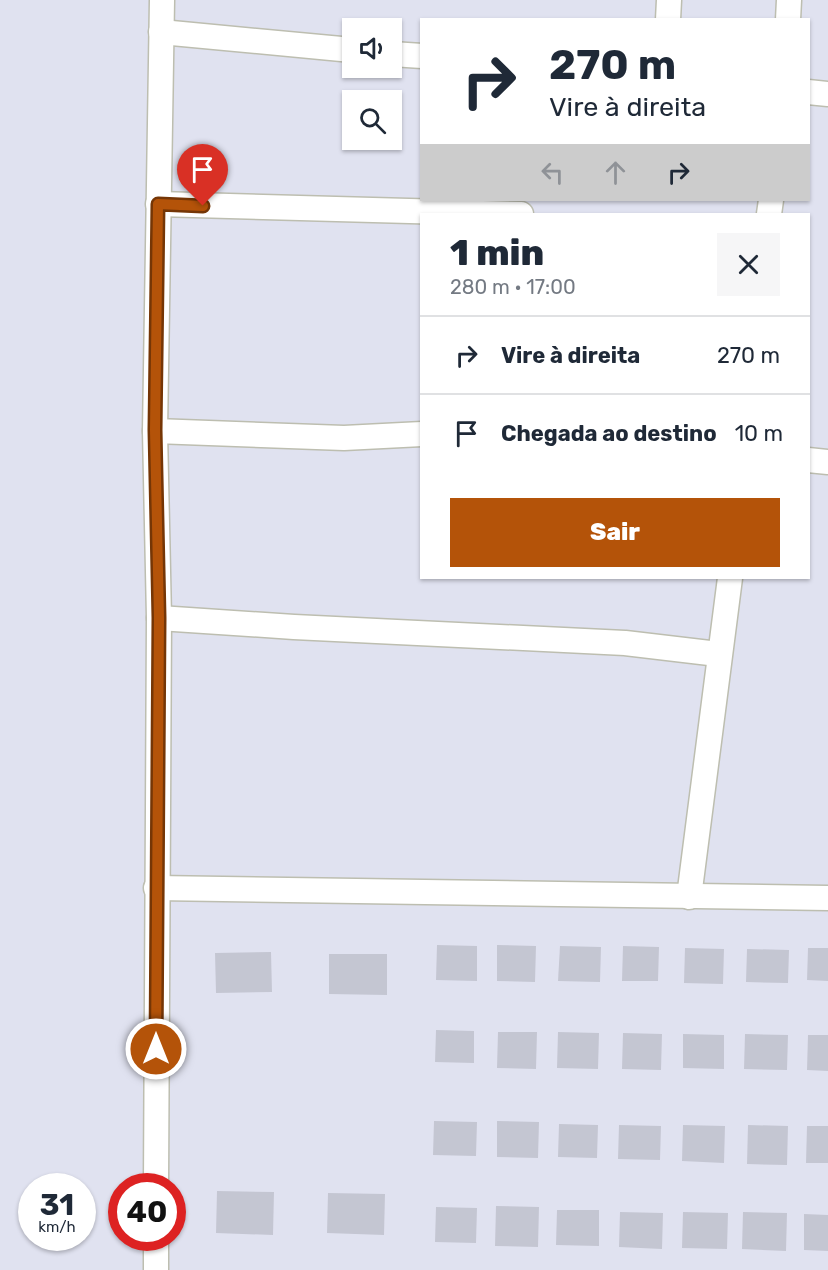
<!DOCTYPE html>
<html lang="pt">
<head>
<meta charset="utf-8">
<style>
	body { margin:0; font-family:Rubik,sans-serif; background:#f6f6f7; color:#1f2937; height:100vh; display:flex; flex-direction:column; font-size:22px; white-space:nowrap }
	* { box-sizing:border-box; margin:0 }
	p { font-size:20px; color:#747a83 }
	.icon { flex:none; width:33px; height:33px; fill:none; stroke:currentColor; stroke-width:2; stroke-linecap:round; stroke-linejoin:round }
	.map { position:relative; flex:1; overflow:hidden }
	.details { position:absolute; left:420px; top:213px; width:390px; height:366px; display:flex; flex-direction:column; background:#fff; border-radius:0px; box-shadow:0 2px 4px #0004 }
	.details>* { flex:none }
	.top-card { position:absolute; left:420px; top:18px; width:390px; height:183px; border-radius:0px; box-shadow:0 2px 4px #0004; background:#fff; color:#1f2937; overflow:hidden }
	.fabs { position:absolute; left:342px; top:18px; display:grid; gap:12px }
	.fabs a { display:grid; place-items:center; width:60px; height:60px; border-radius:0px; background:#fff; box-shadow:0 2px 4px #0004; font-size:30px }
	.speed { position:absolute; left:18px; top:1173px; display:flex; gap:12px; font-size:30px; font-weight:700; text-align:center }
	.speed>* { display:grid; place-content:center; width:78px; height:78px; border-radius:50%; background:#fff; box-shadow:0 2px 4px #0004; line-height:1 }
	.speed small { font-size:15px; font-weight:400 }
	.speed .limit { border:9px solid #d22; background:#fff; color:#111 }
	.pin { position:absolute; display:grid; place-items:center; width:51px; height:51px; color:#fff; margin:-62px -26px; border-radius:50% 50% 50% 0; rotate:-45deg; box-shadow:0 0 6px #0007 }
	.pin .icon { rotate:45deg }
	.me { position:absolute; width:66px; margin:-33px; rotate:0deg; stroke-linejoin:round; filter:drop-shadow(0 0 4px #0008) }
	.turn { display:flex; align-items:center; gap:21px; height:126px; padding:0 30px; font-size:27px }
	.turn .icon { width:78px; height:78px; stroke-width:2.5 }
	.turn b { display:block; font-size:42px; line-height:51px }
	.lanes { display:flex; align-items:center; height:57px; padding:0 30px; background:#0003; justify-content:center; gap:30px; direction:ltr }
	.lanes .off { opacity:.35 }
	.round { display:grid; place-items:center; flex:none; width:63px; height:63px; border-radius:0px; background:#f6f6f7 }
	.overview { display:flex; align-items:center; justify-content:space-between; height:102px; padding:0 30px }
	h1 { font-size:36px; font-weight:800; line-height:45px }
	.action { display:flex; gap:12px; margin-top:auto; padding:12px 30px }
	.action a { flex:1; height:69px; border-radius:0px; background:#b45309; color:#fff; font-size:24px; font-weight:800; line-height:69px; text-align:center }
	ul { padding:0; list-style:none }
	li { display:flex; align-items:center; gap:18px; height:78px; padding:0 30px; border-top:2px solid #e0e1e3 }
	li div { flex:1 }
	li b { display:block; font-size:22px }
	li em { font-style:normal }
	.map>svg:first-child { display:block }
	.building { fill:#c4c6d2 }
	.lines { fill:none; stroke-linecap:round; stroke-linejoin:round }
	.minor-casing { stroke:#bdbeb0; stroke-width:27 }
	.minor { stroke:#fff; stroke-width:24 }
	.route-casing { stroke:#753606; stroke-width:15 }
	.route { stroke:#b45309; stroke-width:10 }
</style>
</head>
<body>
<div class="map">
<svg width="828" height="1270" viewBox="0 0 828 1270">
	<rect width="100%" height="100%" fill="#e0e2f0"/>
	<g class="building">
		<path d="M 437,945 L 477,946 L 477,981 L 436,980 Z"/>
		<path d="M 497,945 L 536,946 L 535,982 L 497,981 Z"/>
		<path d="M 560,946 L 601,947 L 600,982 L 558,981 Z"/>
		<path d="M 623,946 L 659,947 L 658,981 L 622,981 Z"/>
		<path d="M 685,948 L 724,949 L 723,984 L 684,983 Z"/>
		<path d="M 808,948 L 828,948 L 828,981 L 807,980 Z"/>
		<path d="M 747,949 L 789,950 L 788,983 L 746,982 Z"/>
		<path d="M 271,952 L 272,992 L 216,993 L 215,953 Z"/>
		<path d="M 329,954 L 387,954 L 387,995 L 329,994 Z"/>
		<path d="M 436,1030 L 474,1031 L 474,1063 L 435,1062 Z"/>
		<path d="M 498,1032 L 537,1032 L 536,1069 L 497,1068 Z"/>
		<path d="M 558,1032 L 599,1033 L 598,1069 L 557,1068 Z"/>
		<path d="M 623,1033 L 662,1034 L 661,1070 L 622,1069 Z"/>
		<path d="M 683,1034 L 724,1035 L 724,1069 L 683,1068 Z"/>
		<path d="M 745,1034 L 788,1035 L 787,1070 L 744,1069 Z"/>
		<path d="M 808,1035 L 828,1035 L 828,1071 L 807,1070 Z"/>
		<path d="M 434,1121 L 477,1122 L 476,1156 L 433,1155 Z"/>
		<path d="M 497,1121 L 539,1122 L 538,1158 L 497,1157 Z"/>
		<path d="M 559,1124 L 598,1125 L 597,1158 L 558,1157 Z"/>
		<path d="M 619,1125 L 661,1126 L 660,1160 L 618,1159 Z"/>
		<path d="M 683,1125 L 725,1126 L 724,1163 L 682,1161 Z"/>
		<path d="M 748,1125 L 788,1126 L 787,1165 L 747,1164 Z"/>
		<path d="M 807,1126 L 828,1126 L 828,1163 L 806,1163 Z"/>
		<path d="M 217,1191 L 274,1192 L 273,1235 L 216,1233 Z"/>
		<path d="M 328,1193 L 385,1194 L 384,1235 L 327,1233 Z"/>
		<path d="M 496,1206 L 539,1207 L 538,1247 L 495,1246 Z"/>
		<path d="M 436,1207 L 477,1208 L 476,1243 L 435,1242 Z"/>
		<path d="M 557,1210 L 599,1210 L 599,1246 L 556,1245 Z"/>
		<path d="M 620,1212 L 663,1213 L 662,1249 L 619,1247 Z"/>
		<path d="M 683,1212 L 728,1213 L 727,1249 L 682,1248 Z"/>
		<path d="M 743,1212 L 787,1213 L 786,1251 L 742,1249 Z"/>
		<path d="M 804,1214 L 828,1215 L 828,1251 L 804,1250 Z"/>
	</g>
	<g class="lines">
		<defs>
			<g id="minor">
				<path d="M 668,20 L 669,0"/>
				<path d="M 788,20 L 789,0"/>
				<path d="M 161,32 L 352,50"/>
				<path d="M 392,54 L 422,56"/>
				<path d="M 808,92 L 828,94"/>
				<path d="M 158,204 L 521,214"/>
				<path d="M 769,214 L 771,200"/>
				<path d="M 155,431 L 344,438 L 422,434"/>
				<path d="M 808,460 L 828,462"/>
				<path d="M 159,618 L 294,627 L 625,643 L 718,654"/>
				<path d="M 156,888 L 828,898"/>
				<path d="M 689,897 L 730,578"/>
				<path d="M 156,1186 L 159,618 L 155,431 L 162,0"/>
				<path d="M 156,1238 L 156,1270"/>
			</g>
		</defs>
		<use href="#minor" class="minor-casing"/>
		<use href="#minor" class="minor"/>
	</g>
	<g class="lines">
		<defs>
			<path id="route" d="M 156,1049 L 159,618 L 155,430 L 158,204 L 203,206"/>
		</defs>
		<use href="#route" class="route-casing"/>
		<use href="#route" class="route"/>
	</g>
</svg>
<div class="fabs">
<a><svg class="icon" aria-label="sound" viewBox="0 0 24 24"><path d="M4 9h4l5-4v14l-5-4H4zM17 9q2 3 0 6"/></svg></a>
<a><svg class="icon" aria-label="search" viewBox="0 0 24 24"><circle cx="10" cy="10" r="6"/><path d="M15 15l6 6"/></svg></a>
</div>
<div class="speed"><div>31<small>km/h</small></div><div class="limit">40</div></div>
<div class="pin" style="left:203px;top:206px;background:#d93025"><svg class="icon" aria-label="arrive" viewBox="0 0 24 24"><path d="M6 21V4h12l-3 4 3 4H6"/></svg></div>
<svg class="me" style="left:156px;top:1049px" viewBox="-20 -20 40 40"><circle r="17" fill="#b45309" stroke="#fff" stroke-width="3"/><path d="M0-11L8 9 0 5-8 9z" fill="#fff"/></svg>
<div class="top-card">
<div class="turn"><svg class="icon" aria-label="right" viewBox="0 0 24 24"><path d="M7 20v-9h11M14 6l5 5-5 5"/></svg><div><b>270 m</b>Vire à direita</div></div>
<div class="lanes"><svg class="icon off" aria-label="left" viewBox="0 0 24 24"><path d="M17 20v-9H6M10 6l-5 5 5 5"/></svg><svg class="icon off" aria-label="ahead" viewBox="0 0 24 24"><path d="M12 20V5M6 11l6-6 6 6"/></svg><svg class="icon" aria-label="right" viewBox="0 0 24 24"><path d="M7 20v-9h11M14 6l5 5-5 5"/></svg></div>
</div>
<section class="details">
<div class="overview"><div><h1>1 min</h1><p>280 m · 17:00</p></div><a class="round"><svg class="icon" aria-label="close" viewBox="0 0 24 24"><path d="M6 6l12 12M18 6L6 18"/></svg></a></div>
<ul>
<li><svg class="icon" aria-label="right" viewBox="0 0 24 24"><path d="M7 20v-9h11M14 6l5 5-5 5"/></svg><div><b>Vire à direita</b></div><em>270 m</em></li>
<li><svg class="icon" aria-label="arrive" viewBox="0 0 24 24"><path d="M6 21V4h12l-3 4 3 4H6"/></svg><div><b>Chegada ao destino</b></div><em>10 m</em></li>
</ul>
<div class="action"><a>Sair</a></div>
</section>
</div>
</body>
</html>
